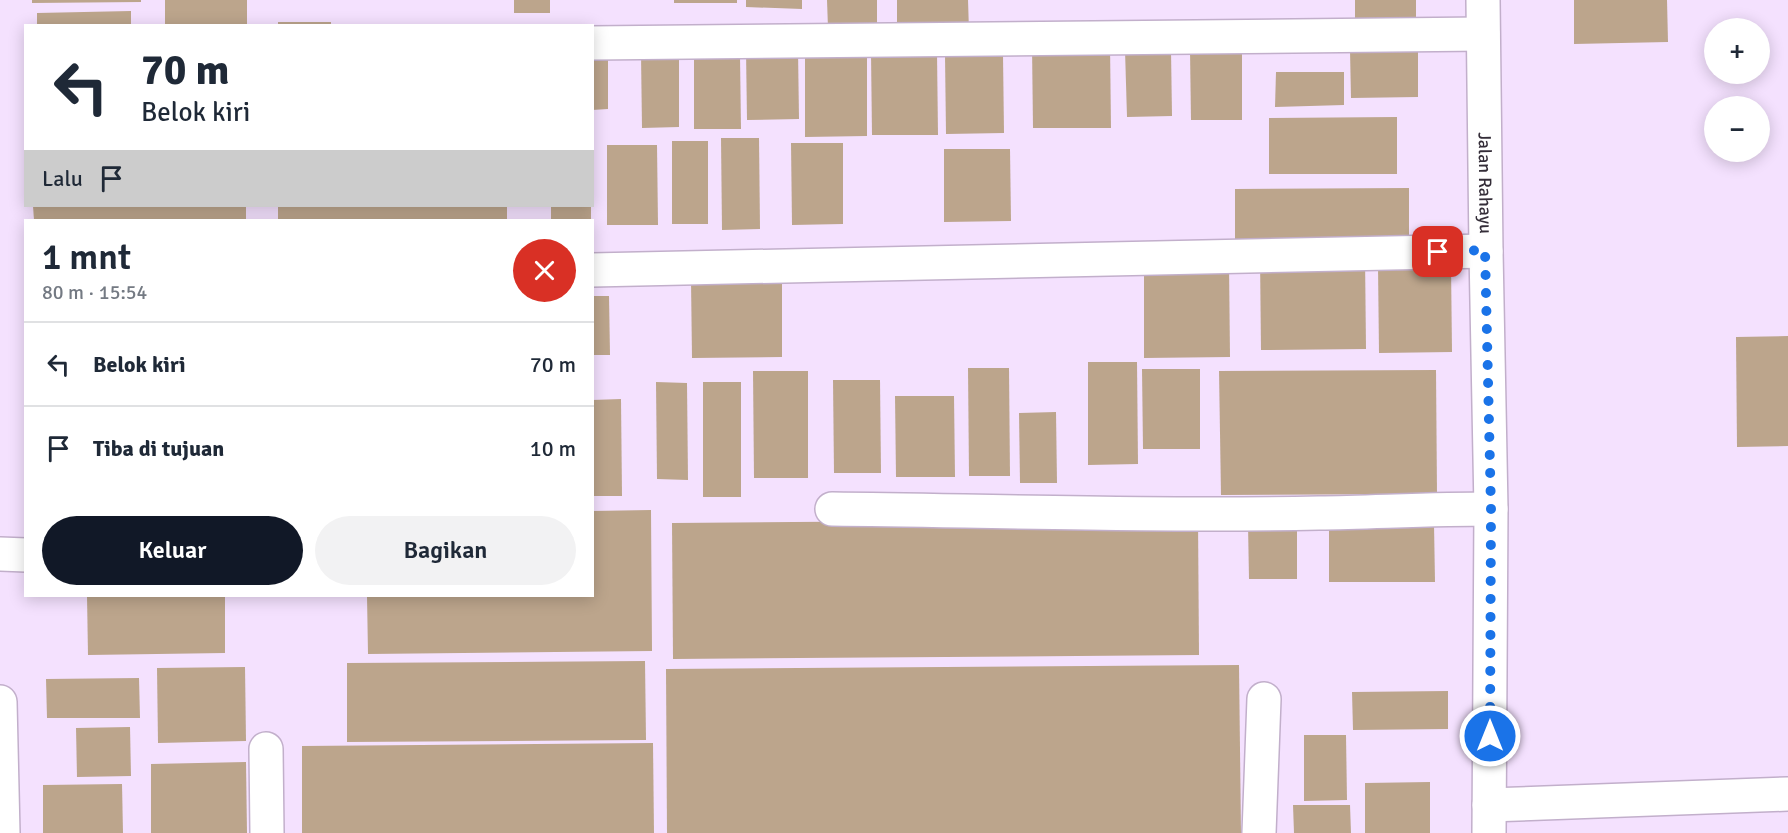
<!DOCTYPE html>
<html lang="id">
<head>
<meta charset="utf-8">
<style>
	body { margin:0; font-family:Signika,sans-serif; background:#f2f2f3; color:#1f2937; height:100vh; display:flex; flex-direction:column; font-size:22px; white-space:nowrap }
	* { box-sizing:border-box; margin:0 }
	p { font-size:20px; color:#747a83 }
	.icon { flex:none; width:33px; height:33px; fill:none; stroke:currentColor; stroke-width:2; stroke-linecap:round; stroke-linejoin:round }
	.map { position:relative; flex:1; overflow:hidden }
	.side { position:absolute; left:24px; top:219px; width:570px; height:378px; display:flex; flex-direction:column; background:#fff; border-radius:0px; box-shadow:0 3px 15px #0003 }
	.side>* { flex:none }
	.guide { position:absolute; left:24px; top:24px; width:570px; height:183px; border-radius:0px; box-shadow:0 3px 15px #0003; background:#fff; color:#1f2937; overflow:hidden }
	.tools { position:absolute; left:1704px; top:18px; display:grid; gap:12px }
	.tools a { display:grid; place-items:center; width:66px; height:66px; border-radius:50%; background:#fff; box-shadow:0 3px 15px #0003; font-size:30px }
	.pin { position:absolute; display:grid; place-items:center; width:51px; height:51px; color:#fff; margin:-26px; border-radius:12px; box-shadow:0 3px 9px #0006 }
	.me { position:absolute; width:66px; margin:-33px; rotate:0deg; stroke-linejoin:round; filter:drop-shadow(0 0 4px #0008) }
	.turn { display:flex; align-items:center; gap:21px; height:126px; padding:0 18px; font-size:27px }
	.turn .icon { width:78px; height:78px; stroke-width:2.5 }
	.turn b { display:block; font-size:42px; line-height:51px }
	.then { display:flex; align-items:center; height:57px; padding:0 18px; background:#0003; gap:12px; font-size:22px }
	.round { display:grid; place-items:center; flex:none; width:63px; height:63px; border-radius:32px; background:#f2f2f3 }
	.summary { display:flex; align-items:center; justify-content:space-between; height:102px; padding:0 18px }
	h1 { font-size:36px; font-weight:600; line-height:45px }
	.action { display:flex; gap:12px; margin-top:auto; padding:12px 18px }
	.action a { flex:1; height:69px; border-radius:36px; background:#111827; color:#fff; font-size:24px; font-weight:600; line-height:69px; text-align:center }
	.action a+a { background:#f2f2f3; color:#1f2937 }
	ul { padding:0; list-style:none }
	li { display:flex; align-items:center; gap:18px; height:84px; padding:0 18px; border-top:2px solid #e0e1e3 }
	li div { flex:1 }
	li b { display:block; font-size:22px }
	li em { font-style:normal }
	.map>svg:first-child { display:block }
	.building { fill:#bca58c }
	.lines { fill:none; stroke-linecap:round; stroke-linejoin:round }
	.minor-casing { stroke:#c2afcb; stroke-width:36 }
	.minor { stroke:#fff; stroke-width:33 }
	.route { stroke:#1a73e8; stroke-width:10; stroke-dasharray:0 18 }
	.labels { text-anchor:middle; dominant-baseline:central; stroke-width:6; stroke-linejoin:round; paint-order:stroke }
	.street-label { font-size:18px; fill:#342d38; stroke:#f4e1fe }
</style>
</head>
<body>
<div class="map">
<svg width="1788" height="833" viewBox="0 0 1788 833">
	<rect width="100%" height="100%" fill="#f4e1fe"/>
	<g class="building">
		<path d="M 32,0 L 141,0 L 141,2 L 32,3 Z"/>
		<rect x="165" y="0" width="82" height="26"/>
		<rect x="514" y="0" width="36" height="13"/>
		<rect x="674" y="0" width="63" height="3"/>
		<path d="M 746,0 L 802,0 L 802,9 L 746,7 Z"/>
		<path d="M 827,0 L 877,0 L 877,27 L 828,28 Z"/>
		<path d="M 897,0 L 968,0 L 969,31 L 897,32 Z"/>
		<path d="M 1355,0 L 1416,0 L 1416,22 L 1355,23 Z"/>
		<path d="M 1574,0 L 1667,0 L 1668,42 L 1574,44 Z"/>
		<path d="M 131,11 L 131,26 L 37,26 L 37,13 Z"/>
		<rect x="278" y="22" width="53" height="4"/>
		<path d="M 1110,45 L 1111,128 L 1033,128 L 1032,46 Z"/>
		<path d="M 592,49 L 608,49 L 608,109 L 592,110 Z"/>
		<path d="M 1418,49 L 1418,97 L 1351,98 L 1350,50 Z"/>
		<path d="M 746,50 L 798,50 L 799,119 L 747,120 Z"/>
		<path d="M 1125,50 L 1171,50 L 1172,116 L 1127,117 Z"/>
		<path d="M 1190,50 L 1242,50 L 1242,120 L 1191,120 Z"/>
		<path d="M 871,53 L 937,53 L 938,135 L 872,135 Z"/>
		<path d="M 641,54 L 679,54 L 679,127 L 642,128 Z"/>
		<path d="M 805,54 L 867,54 L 867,136 L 805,137 Z"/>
		<path d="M 945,55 L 1003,55 L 1004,133 L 946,134 Z"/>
		<path d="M 740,56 L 741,129 L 694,129 L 694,57 Z"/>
		<path d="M 1276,72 L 1344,72 L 1344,105 L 1275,107 Z"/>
		<path d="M 1397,117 L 1397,174 L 1269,174 L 1269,118 Z"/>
		<path d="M 721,138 L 759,138 L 760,229 L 722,230 Z"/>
		<rect x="672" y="141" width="36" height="83"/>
		<path d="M 791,143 L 843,143 L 843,224 L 792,225 Z"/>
		<path d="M 607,145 L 657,145 L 658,225 L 607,225 Z"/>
		<path d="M 944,149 L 1010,149 L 1011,221 L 944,222 Z"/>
		<path d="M 1409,188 L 1409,245 L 1235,247 L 1235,189 Z"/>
		<path d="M 33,206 L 246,206 L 246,220 L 34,220 Z"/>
		<rect x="278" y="206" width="229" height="14"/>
		<rect x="551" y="206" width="40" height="14"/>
		<path d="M 1260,256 L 1365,256 L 1366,349 L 1261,350 Z"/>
		<path d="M 1229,264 L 1230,357 L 1144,358 L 1144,265 Z"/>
		<path d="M 1451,265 L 1452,352 L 1379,353 L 1378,266 Z"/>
		<path d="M 782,279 L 782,357 L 692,358 L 691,280 Z"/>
		<path d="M 592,296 L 609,296 L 610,355 L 592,355 Z"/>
		<path d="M 1788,336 L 1788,446 L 1737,447 L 1736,337 Z"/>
		<path d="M 1088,362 L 1137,362 L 1138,464 L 1088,465 Z"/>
		<path d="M 968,368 L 1009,368 L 1010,476 L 969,476 Z"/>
		<path d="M 1142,369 L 1200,369 L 1200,449 L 1143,449 Z"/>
		<path d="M 1436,370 L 1437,494 L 1221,495 L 1219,371 Z"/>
		<path d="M 753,371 L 808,371 L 808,478 L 754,478 Z"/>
		<path d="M 833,380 L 880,380 L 881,473 L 834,473 Z"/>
		<path d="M 656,382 L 687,383 L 688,480 L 657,479 Z"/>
		<rect x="703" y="382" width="38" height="115"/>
		<path d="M 895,396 L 954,396 L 955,477 L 896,477 Z"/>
		<path d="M 621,399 L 622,496 L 592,496 L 592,400 Z"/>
		<path d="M 1056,412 L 1057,483 L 1020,483 L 1019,413 Z"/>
		<path d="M 651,510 L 652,651 L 368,654 L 367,596 L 592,596 L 592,511 Z"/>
		<path d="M 1329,518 L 1434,524 L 1435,582 L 1329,582 Z"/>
		<path d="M 1198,519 L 1199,655 L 673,659 L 672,523 Z"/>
		<path d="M 1297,523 L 1297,579 L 1249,579 L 1248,524 Z"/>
		<path d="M 87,596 L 225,596 L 225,653 L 88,655 Z"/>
		<path d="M 645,661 L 646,740 L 347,742 L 347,663 Z"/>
		<path d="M 1239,665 L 1241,833 L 667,833 L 666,669 Z"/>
		<path d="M 245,667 L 246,741 L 158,743 L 157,668 Z"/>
		<path d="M 139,678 L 140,718 L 47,718 L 46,679 Z"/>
		<path d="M 1448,691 L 1448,729 L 1353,730 L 1352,692 Z"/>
		<path d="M 130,727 L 131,776 L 77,777 L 76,728 Z"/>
		<path d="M 1304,735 L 1346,735 L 1347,800 L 1304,801 Z"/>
		<path d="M 653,743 L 654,833 L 302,833 L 302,746 Z"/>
		<path d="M 246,762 L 247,833 L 151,833 L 151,764 Z"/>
		<path d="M 1430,782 L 1430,833 L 1365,833 L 1365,783 Z"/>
		<path d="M 122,784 L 123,833 L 43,833 L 43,785 Z"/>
		<path d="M 1293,805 L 1350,805 L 1351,833 L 1294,833 Z"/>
	</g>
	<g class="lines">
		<defs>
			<g id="minor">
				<path id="s1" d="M 1483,0 L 1486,251 L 1491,509 L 1489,833"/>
				<path d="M 592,43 L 1483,34"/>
				<path d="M 592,270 L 1486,251"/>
				<path d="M 832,509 C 994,511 1157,516 1319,513 C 1376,512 1434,509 1491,509"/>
				<path d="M 0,554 L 26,555"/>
				<path d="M 0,702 L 3,833"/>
				<path d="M 266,749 L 267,833"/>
				<path d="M 1489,805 L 1788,794"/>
				<path d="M 1259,833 L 1264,699"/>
			</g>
		</defs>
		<use href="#minor" class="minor-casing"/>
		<use href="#minor" class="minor"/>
	</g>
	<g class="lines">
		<path class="route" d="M 1438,252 L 1485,250 L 1491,509 L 1490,736"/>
	</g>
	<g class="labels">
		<g class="street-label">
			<text stroke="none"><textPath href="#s1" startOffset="183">Jalan Rahayu</textPath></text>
		</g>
	</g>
</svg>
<div class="tools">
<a>+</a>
<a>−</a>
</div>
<div class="pin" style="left:1438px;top:252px;background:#d93025"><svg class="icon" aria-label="arrive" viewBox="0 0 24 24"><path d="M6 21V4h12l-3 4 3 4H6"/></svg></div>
<svg class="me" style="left:1490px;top:736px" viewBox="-20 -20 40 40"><circle r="17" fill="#1a73e8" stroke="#fff" stroke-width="3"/><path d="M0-11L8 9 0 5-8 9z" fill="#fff"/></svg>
<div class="guide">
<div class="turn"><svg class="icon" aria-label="left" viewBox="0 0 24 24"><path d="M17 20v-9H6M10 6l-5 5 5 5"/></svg><div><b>70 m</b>Belok kiri</div></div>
<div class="then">Lalu<svg class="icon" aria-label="arrive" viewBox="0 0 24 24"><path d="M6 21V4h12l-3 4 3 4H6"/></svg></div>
</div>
<section class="side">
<div class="summary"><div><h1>1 mnt</h1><p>80 m · 15:54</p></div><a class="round" style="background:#d93025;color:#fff"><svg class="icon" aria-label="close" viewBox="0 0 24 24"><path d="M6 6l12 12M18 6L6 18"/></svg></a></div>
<ul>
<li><svg class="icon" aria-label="left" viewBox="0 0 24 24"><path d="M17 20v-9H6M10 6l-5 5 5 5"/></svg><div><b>Belok kiri</b></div><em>70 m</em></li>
<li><svg class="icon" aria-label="arrive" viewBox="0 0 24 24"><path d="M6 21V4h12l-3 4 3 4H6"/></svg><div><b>Tiba di tujuan</b></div><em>10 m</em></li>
</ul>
<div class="action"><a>Keluar</a><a>Bagikan</a></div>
</section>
</div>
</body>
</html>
